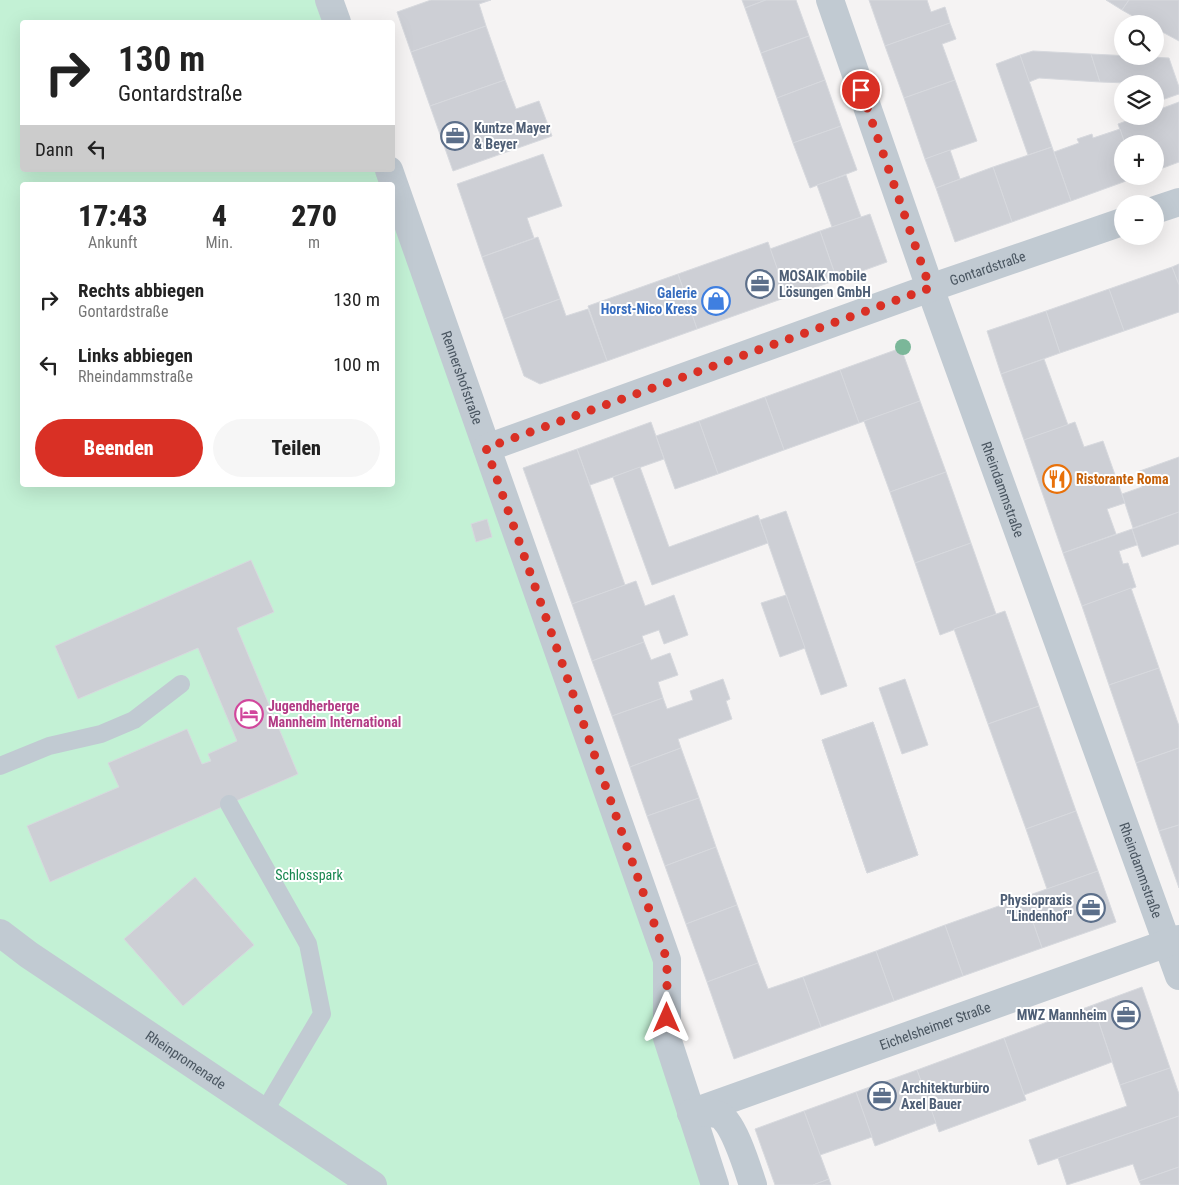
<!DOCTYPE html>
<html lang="de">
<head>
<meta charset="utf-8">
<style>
	body { margin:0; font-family:"Roboto Condensed",sans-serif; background:#f6f6f6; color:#222; height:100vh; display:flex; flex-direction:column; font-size:19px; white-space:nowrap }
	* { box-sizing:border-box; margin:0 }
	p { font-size:16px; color:#767676 }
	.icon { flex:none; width:28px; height:28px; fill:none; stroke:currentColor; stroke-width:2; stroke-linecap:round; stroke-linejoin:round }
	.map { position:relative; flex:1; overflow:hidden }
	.drawer { position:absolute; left:20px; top:182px; width:375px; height:305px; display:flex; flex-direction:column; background:#fff; border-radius:5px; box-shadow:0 5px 20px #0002 }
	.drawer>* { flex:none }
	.top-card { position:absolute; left:20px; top:20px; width:375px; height:152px; border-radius:5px; box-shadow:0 5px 20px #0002; background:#fff; color:#222; overflow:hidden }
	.controls { position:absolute; left:1114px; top:15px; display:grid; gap:10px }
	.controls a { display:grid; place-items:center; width:50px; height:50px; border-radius:50%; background:#fff; box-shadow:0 5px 20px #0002; font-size:25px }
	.pin { position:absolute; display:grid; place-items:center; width:42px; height:42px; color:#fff; margin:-21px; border:2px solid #fff; border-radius:50%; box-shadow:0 1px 5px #0007 }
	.me { position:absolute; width:55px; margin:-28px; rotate:0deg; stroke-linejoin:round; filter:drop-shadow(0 0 4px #0008) }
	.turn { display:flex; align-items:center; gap:18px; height:105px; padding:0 15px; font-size:22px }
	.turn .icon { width:65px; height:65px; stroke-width:2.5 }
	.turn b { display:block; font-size:35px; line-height:42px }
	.then { display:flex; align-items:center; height:48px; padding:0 15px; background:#0003; gap:10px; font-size:19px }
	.eta { display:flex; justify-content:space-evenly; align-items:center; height:85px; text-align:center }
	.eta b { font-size:30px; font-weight:800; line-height:35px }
	.cta { display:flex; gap:10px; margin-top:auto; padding:10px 15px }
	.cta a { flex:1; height:58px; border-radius:30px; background:#d93025; color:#fff; font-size:20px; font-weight:800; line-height:58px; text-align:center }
	.cta a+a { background:#f6f6f6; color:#222 }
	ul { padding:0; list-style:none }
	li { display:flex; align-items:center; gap:15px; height:65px; padding:0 15px }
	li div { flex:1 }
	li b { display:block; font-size:19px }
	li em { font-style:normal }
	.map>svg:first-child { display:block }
	.green { fill:#c3f1d5; fill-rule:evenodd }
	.building { fill:#cdcfd5; stroke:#d7d9de }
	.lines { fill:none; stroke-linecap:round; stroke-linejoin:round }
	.service { stroke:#c1cad2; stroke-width:18 }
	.minor { stroke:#c1cad2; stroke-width:28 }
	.tree { fill:#7bb799 }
	.route { stroke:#d93025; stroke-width:9; stroke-dasharray:0 16.2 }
	.labels { text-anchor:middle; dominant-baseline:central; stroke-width:4; stroke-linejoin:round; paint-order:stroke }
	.service-label { font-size:14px; font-weight:bold; fill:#4e5e75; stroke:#fff; text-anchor:start }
	.street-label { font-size:14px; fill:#4a5661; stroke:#fff }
	.shop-label { font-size:14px; font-weight:bold; fill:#366cbe; stroke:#fff; text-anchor:end }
	.food-label { font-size:14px; font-weight:bold; fill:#c56008; stroke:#fff; text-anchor:start }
	.hotel-label { font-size:14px; font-weight:bold; fill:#b23c85; stroke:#fff; text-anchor:start }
	.park-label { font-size:14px; fill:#17864f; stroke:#fff }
</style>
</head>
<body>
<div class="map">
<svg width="1179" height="1185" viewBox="0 0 1179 1185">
	<rect width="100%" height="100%" fill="#f5f3f3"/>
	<path class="green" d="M 0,0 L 329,0 L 336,22 L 22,22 L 22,170 L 389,170 L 667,960 L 667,1038 L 715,1185 L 0,1185 ZM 22,185 L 392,185 L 392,485 L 22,485 Z"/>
	<g class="building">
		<path d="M 431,0 L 491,0 L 479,4 L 486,26 L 411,52 L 397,12 Z"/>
		<path d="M 742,0 L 766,0 L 745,8 Z"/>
		<path d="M 766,0 L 796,0 L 809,36 L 761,53 L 745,8 Z"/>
		<path d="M 869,0 L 927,0 L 931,12 L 945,7 L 950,23 L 885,46 Z"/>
		<path d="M 1106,0 L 1129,0 L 1122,10 Z"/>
		<path d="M 1129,0 L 1179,0 L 1179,41 L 1155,28 L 1155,24 L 1147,24 L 1122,10 Z"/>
		<path d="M 950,23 L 956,39 L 942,44 L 955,80 L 904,98 L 885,46 Z"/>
		<path d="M 486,26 L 505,80 L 430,106 L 411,52 Z"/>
		<path d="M 809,36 L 825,80 L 777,98 L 761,53 Z"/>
		<path d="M 1033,51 L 1091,54 L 1100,82 L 1039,78 L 1029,82 L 1020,55 Z"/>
		<path d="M 1091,54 L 1169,58 L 1179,87 L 1179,94 L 1156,102 L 1155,84 L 1100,82 Z"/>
		<path d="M 1020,55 L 1052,147 L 1028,155 L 996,64 Z"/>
		<path d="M 505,80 L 516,109 L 539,101 L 552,136 L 453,171 L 430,106 Z"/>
		<path d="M 825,80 L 841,126 L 793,143 L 777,98 Z"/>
		<path d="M 955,80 L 977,141 L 925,159 L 904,98 Z"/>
		<path d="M 1179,102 L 1179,162 L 1155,171 L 1155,144 L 1125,144 L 1118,124 L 1140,116 L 1155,116 L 1155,111 Z"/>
		<path d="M 841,126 L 857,170 L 810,188 L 793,143 Z"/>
		<path d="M 1120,129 L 1125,144 L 1122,144 L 1122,176 L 1137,177 L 1071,201 L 1054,152 L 1079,143 L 1077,139 L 1092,134 L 1093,138 Z"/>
		<path d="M 1052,147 L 1071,201 L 1012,222 L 993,167 Z"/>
		<path d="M 950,150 L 960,179 L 936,188 L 925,159 Z"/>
		<path d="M 543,154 L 562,206 L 527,218 L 534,238 L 482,257 L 457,184 Z"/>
		<path d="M 993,167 L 1012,222 L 955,242 L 936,188 Z"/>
		<path d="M 846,175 L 861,217 L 832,227 L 817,185 Z"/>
		<path d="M 870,214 L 887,262 L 837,280 L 820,231 Z"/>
		<path d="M 820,231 L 837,280 L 787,297 L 770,249 Z"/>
		<path d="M 538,237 L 560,299 L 504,319 L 482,257 Z"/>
		<path d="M 768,242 L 787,297 L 697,329 L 678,274 Z"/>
		<path d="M 1179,264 L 1179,285 L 1172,267 Z"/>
		<path d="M 1172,267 L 1179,285 L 1179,312 L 1124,331 L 1109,289 Z"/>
		<path d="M 678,274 L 697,329 L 607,361 L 588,306 Z"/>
		<path d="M 1109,289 L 1124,331 L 1060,353 L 1046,311 Z"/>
		<path d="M 560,299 L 566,316 L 588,309 L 607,361 L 540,384 L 524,376 L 504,319 Z"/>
		<path d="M 1046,311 L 1060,353 L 1001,374 L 987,331 Z"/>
		<path d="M 901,348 L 920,401 L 859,423 L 840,370 Z"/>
		<path d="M 1044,359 L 1068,425 L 1024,440 L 1001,374 Z"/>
		<path d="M 840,370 L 859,423 L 784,450 L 765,397 Z"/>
		<path d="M 765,397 L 784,450 L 718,474 L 699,421 Z"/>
		<path d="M 920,401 L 946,472 L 890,492 L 864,421 Z"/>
		<path d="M 699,421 L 718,474 L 675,489 L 656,436 Z"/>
		<path d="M 651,422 L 664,459 L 590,485 L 577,449 Z"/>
		<path d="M 1075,422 L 1084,447 L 1103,441 L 1125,503 L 1107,509 L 1116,534 L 1063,553 L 1024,440 Z"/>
		<path d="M 577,449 L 625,585 L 572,604 L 523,468 Z"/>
		<path d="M 1179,457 L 1179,512 L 1133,528 L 1122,494 L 1142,487 L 1137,472 Z"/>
		<path d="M 640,467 L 669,547 L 758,515 L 768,543 L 652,585 L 613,477 Z"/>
		<path d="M 946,472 L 971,543 L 915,563 L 890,492 Z"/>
		<path d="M 786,511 L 847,686 L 821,695 L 760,520 Z"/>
		<path d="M 1179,512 L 1179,544 L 1142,557 L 1132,529 Z"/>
		<path d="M 487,519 L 492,537 L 476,542 L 471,524 Z"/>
		<path d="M 1132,529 L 1137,545 L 1119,551 L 1123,564 L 1128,563 L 1136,587 L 1082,606 L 1063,553 Z"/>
		<path d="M 971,543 L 996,614 L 940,635 L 915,563 Z"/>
		<path d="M 251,560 L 274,612 L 237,628 L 298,774 L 50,882 L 27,826 L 119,787 L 108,763 L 187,729 L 202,764 L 211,761 L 208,754 L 237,741 L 198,648 L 78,699 L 55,646 Z"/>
		<path d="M 636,581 L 645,606 L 674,595 L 688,635 L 664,644 L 659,630 L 642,636 L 644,642 L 592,661 L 572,604 Z"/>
		<path d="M 1131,588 L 1159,668 L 1109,685 L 1082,606 Z"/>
		<path d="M 786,595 L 805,648 L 780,657 L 761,603 Z"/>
		<path d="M 1005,611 L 1039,706 L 988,724 L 954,629 Z"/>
		<path d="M 644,642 L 651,660 L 670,653 L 678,675 L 658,682 L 663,698 L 612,716 L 592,661 Z"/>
		<path d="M 1159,668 L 1179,726 L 1179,748 L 1136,763 L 1109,685 Z"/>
		<path d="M 723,679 L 730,699 L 726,701 L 732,719 L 678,739 L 681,748 L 630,767 L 612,716 L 663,698 L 667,709 L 693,700 L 690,691 Z"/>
		<path d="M 905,679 L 928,745 L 902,754 L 879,688 Z"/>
		<path d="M 1039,706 L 1076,811 L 1026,829 L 988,724 Z"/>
		<path d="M 873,722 L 918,855 L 867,873 L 822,740 Z"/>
		<path d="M 873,722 L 918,855 L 867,873 L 822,740 Z"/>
		<path d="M 681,748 L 699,798 L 647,816 L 630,767 Z"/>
		<path d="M 1179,748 L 1179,825 L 1159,831 L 1136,763 Z"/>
		<path d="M 699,798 L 716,847 L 665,866 L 647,816 Z"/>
		<path d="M 1076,811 L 1098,871 L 1047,889 L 1026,829 Z"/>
		<path d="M 1179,825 L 1179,888 L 1159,831 Z"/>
		<path d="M 716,847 L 737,905 L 686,924 L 665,866 Z"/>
		<path d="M 1098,871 L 1116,922 L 1042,948 L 1024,897 Z"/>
		<path d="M 195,877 L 254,945 L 183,1006 L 124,939 Z"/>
		<path d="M 1024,897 L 1042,948 L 963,976 L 945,925 Z"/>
		<path d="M 737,905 L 758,963 L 707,982 L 686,924 Z"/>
		<path d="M 945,925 L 963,976 L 894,1001 L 876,951 Z"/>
		<path d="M 876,951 L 894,1001 L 821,1027 L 803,977 Z"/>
		<path d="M 758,963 L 768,989 L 803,977 L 821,1027 L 734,1059 L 707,982 Z"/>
		<path d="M 1142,987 L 1170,1068 L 1120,1085 L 1093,1005 Z"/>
		<path d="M 1093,1005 L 1112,1062 L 1024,1095 L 1004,1038 Z"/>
		<path d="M 1004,1038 L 1026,1100 L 939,1132 L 917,1070 Z"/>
		<path d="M 1170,1068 L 1179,1094 L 1179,1116 L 1038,1165 L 1029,1140 L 1127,1106 L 1120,1085 Z"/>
		<path d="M 917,1070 L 936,1123 L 875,1146 L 856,1092 Z"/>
		<path d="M 856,1092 L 872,1137 L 820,1155 L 804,1111 Z"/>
		<path d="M 804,1111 L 829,1179 L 813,1185 L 775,1185 L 755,1129 Z"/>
		<path d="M 1179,1116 L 1179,1167 L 1139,1181 L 1133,1164 L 1067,1185 L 1058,1158 Z"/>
		<path d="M 1179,1167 L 1179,1185 L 1141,1185 L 1139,1181 Z"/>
		<path d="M 829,1179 L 831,1185 L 813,1185 Z"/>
	</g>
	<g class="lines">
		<g class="service">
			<path d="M 0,766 L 49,746 L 101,734 L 134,720 L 181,684"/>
			<path d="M 229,804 L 308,944 L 322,1014 L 264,1112"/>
		</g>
		<g class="minor">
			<path d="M 329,0 L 337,22"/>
			<path id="s1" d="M 830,0 L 930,288 L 1179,976"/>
			<path id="s2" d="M 389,170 L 667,960 L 667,1038 L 715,1185"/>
			<path d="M 1155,210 L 1179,202"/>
			<path id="s3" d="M 487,448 L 930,288 L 1122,222"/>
			<path id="s4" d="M 0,933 L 29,955 L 373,1185"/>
			<path id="s5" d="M 691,1113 L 1179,939"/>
			<path d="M 691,1113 C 699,1113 711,1112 719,1115 C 733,1120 748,1170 753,1185"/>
		</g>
	</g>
	<circle class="tree" cx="903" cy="347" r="8"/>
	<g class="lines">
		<path class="route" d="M 667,1018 L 667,960 L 486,448 L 930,288 L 861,90"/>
	</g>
	<defs>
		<symbol id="office-ring" viewBox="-11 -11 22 22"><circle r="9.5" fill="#fff" stroke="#5c6f8a" stroke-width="1.5"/><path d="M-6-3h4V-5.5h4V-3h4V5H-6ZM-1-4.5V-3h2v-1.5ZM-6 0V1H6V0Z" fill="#5c6f8a"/></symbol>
		<symbol id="shop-ring" viewBox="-11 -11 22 22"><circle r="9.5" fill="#fff" stroke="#3f7fe0" stroke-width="1.5"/><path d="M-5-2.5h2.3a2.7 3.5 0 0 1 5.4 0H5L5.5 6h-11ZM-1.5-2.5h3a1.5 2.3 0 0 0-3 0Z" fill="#3f7fe0"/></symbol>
		<symbol id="restaurant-ring" viewBox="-11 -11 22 22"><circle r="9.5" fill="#fff" stroke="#e8710a" stroke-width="1.5"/><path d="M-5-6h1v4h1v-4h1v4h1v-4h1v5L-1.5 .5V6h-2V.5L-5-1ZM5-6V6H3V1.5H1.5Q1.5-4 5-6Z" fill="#e8710a"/></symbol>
		<symbol id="hotel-ring" viewBox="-11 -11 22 22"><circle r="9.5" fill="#fff" stroke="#d1479c" stroke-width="1.5"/><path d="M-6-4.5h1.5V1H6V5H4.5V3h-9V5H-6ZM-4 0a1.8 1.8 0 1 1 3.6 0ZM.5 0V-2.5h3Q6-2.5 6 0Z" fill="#d1479c"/></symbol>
	</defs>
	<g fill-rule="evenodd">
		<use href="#office-ring" x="439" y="120" width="32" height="32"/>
		<use href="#office-ring" x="744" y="268" width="32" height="32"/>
		<use href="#shop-ring" x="700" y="285" width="32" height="32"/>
		<use href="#restaurant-ring" x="1041" y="463" width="32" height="32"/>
		<use href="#hotel-ring" x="233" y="698" width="32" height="32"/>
		<use href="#office-ring" x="1075" y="892" width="32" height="32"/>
		<use href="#office-ring" x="1110" y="999" width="32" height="32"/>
		<use href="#office-ring" x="866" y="1080" width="32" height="32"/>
	</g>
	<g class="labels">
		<g class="service-label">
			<text x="474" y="128">Kuntze Mayer<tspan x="474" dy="16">&amp; Beyer</tspan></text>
			<text x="779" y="276">MOSAIK mobile<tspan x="779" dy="16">Lösungen GmbH</tspan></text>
			<text x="1072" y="900" text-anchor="end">Physiopraxis<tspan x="1072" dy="16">"Lindenhof"</tspan></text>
			<text x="1107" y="1015" text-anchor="end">MWZ Mannheim</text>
			<text x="901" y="1088">Architekturbüro<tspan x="901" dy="16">Axel Bauer</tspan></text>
		</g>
		<g class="street-label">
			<text stroke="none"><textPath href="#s3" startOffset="532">Gontardstraße</textPath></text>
			<text stroke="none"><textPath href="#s2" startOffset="220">Rennershofstraße</textPath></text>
			<text stroke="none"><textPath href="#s1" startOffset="519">Rheindammstraße</textPath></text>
			<text stroke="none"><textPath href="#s1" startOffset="924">Rheindammstraße</textPath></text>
			<text stroke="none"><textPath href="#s5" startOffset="259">Eichelsheimer Straße</textPath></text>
			<text stroke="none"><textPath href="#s4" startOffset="225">Rheinpromenade</textPath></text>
		</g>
		<g class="shop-label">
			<text x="697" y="293">Galerie<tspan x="697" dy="16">Horst-Nico Kress</tspan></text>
		</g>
		<g class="food-label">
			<text x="1076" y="479">Ristorante Roma</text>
		</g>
		<g class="hotel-label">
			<text x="268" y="706">Jugendherberge<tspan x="268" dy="16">Mannheim International</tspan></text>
		</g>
		<g class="park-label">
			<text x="309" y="875">Schlosspark</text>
		</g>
	</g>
</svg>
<div class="controls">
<a><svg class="icon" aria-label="search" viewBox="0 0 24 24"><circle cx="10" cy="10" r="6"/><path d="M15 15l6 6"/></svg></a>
<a><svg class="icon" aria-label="layers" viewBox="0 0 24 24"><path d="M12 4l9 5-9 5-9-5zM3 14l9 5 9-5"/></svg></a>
<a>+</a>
<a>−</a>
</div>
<div class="pin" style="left:861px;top:90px;background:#d93025"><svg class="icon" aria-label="arrive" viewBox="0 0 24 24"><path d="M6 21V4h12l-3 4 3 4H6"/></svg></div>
<svg class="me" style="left:667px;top:1018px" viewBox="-20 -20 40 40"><path d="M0-17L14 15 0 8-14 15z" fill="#d93025" stroke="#fff" stroke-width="4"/></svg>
<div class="top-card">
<div class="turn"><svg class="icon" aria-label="right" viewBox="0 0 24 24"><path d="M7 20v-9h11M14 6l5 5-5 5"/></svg><div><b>130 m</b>Gontardstraße</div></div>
<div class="then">Dann<svg class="icon" aria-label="left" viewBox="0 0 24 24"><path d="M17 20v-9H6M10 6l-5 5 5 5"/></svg></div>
</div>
<section class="drawer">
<div class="eta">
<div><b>17:43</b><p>Ankunft</p></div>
<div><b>4</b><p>Min.</p></div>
<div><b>270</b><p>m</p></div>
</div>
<ul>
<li><svg class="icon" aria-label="right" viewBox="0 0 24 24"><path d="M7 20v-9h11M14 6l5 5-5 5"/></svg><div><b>Rechts abbiegen</b><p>Gontardstraße</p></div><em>130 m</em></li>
<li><svg class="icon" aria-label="left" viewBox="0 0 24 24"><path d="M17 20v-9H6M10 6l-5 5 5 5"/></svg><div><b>Links abbiegen</b><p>Rheindammstraße</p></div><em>100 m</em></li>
</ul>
<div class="cta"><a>Beenden</a><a>Teilen</a></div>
</section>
</div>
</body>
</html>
